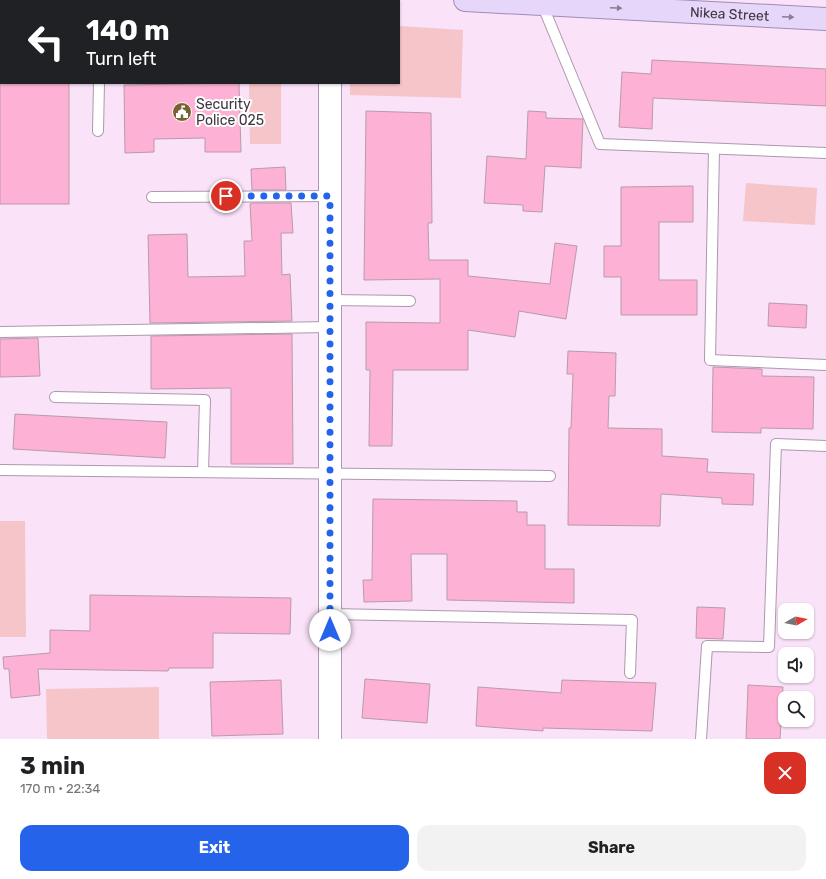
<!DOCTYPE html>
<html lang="en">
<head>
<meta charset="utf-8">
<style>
	body { margin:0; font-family:Rubik,sans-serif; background:#f2f2f2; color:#202124; height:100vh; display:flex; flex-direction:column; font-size:15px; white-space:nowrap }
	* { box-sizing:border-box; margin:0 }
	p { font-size:13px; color:#757577 }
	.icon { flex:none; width:22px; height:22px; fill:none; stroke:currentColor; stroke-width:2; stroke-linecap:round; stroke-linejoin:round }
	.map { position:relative; height:739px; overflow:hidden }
	.sheet { display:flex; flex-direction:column; background:#fff; flex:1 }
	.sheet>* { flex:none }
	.top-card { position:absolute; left:0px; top:0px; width:400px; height:84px; box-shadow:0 1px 3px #0004; background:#202124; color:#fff; overflow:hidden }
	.needle { width:26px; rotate:81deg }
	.buttons { position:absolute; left:778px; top:603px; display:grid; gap:8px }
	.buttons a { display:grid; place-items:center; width:36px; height:36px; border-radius:8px; background:#fff; box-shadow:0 1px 3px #0004; font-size:20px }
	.pin { position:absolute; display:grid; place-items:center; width:34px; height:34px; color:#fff; margin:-17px; border:2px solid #fff; border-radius:50%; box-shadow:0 1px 4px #0007 }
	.me { position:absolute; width:44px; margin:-22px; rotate:0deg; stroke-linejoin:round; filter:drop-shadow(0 0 3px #0008) }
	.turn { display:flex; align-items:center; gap:14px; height:84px; padding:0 20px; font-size:18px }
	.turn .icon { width:52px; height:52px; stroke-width:2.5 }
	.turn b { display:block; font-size:28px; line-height:34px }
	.round { display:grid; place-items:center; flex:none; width:42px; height:42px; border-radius:12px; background:#f2f2f2 }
	.overview { display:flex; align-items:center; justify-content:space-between; height:68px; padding:0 20px }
	h1 { font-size:24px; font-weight:700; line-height:30px }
	.primary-button { display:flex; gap:8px; margin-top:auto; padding:8px 20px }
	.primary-button a { flex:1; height:46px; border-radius:12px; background:#2563eb; color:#fff; font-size:16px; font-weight:700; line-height:46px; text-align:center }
	.primary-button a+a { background:#f2f2f2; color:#202124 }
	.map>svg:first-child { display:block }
	.green { fill:#f5c5c9 }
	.building { fill:#fdb1d5; stroke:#b99ba8 }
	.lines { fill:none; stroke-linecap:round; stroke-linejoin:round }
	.service-casing { stroke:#ae98ad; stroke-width:12 }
	.tertiary-casing { stroke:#ae98ad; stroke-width:24 }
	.primary-casing { stroke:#a08cb6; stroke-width:24 }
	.service { stroke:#fff; stroke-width:10 }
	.tertiary { stroke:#fff; stroke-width:22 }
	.primary { stroke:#e5d6fa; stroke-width:22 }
	.oneway { fill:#8a7e93 }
	.route { stroke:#2563eb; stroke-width:7; stroke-dasharray:0 12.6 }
	.labels { text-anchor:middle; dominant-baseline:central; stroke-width:4; stroke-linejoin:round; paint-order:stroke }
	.street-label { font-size:14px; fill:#3f363f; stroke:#fff }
	.poi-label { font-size:14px; fill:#3f363f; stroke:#fff; text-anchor:start }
</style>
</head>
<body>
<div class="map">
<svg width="826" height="739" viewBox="0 0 826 739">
	<rect width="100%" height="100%" fill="#fae2f9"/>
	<g class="green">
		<path d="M 399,26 L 463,30 L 461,98 L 350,95 L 350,83 L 399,83 Z"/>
		<path d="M 249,83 L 281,83 L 281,144 L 250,144 Z"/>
		<path d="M 746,183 L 817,188 L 815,225 L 743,221 Z"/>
		<path d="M 0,521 L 25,521 L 26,637 L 0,637 Z"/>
		<path d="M 159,687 L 159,739 L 47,739 L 46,689 Z"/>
	</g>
	<g class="building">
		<path d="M 652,60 L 826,69 L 826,106 L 653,98 L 652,129 L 619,127 L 622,72 L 651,74 Z"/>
		<rect x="0" y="83" width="69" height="121"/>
		<path d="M 239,83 L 241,152 L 205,152 L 205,138 L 154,139 L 154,152 L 125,153 L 124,85 Z"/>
		<path d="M 366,111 L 431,113 L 432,223 L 428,223 L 429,260 L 468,260 L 468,276 L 550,284 L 555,243 L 577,246 L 566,319 L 519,311 L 515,337 L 468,330 L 468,370 L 393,370 L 392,446 L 369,446 L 370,370 L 366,370 L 366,322 L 440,323 L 440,279 L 364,280 Z"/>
		<path d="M 528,111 L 546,112 L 546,118 L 583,119 L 581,168 L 545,166 L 542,212 L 523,211 L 523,205 L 484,203 L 487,156 L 526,159 Z"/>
		<path d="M 285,167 L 286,190 L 252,190 L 251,169 Z"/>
		<path d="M 693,186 L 693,222 L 659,222 L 659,280 L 697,280 L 697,315 L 621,315 L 621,277 L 604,277 L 604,246 L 621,246 L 621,187 Z"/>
		<path d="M 252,203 L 291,203 L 293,233 L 281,233 L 282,275 L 290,274 L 292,321 L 150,323 L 148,235 L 187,234 L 188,277 L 245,276 L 244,241 L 252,241 L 250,204 Z"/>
		<path d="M 769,303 L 807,305 L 806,328 L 768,326 Z"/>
		<path d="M 292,334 L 293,464 L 231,464 L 231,388 L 151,389 L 151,336 Z"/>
		<path d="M 38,338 L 40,376 L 0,377 L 0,339 Z"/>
		<path d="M 568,351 L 616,353 L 615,396 L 609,396 L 608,428 L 662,429 L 662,456 L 708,459 L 707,472 L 754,474 L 753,505 L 722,504 L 722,498 L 661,494 L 660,526 L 568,525 L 569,428 L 571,428 L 573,374 L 567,374 Z"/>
		<path d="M 713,367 L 762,369 L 762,376 L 814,377 L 813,429 L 761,428 L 761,433 L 712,432 Z"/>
		<path d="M 15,414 L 167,422 L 165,458 L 13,449 Z"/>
		<path d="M 373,499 L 517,501 L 517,512 L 527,512 L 527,525 L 545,525 L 545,569 L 574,569 L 574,603 L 447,600 L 447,554 L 411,554 L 412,601 L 364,602 L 363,580 L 372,580 Z"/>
		<path d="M 90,595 L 291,598 L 290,634 L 213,633 L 213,668 L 169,668 L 168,671 L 38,669 L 40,695 L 11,698 L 9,669 L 4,669 L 3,657 L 50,653 L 50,630 L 90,631 Z"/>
		<path d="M 697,607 L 725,608 L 723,639 L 696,638 Z"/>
		<path d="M 365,679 L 430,684 L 427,723 L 362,718 Z"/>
		<path d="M 281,680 L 283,734 L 212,736 L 210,682 Z"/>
		<path d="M 562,680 L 656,683 L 652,731 L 543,728 L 543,731 L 476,726 L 478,687 L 561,693 Z"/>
		<path d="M 748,685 L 783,687 L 780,739 L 746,739 Z"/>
	</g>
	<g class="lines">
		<defs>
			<g id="service">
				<path d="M 185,1 L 185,0"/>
				<path d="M 542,4 L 600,144 L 826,153"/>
				<path d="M 98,131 L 99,83"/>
				<path d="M 714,149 L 710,360 L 826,365"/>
				<path d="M 152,197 L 330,196"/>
				<path d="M 330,300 L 410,301"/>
				<path d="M 0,332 L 330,327"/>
				<path d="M 55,397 L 205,400 L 203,472"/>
				<path d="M 0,470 L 550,476"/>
				<path d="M 330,614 L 632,620 L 630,673"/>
				<path d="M 701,739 L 707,646 L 769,647 L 776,444 L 826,446"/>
			</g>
			<g id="tertiary">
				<path d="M 330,0 L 330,1"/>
				<path d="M 330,83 L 330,739"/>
			</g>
			<g id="primary">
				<path id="s1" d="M 465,0 L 826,19"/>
			</g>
		</defs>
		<use href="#service" class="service-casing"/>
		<use href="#tertiary" class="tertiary-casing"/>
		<use href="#primary" class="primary-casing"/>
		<use href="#service" class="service"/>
		<use href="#tertiary" class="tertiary"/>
		<use href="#primary" class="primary"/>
	</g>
	<defs><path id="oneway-solid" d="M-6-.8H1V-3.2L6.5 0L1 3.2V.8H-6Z"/></defs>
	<g class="oneway">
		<use href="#oneway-solid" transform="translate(616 8) rotate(3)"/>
		<use href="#oneway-solid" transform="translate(788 17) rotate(3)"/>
	</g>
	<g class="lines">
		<path class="route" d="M 226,196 L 330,196 L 330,630"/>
	</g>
	<defs>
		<symbol id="civic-disc" viewBox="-11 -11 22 22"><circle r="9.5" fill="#7a6032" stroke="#fff"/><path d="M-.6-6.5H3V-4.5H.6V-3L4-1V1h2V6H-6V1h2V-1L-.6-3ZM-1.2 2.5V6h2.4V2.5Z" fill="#fff"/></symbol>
	</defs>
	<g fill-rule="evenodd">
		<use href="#civic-disc" x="171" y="101" width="22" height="22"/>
	</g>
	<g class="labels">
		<g class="street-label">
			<text stroke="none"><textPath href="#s1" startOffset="265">Nikea Street</textPath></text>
		</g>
		<g class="poi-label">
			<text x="196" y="104">Security<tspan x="196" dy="16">Police 025</tspan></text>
		</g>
	</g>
</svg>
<div class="buttons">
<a><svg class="needle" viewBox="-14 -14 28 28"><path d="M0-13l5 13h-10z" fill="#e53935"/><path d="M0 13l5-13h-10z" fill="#757577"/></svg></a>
<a><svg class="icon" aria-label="sound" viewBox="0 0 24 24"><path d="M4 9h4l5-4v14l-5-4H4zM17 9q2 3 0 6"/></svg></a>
<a><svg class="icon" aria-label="search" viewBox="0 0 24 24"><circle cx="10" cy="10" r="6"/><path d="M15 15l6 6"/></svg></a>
</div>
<div class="pin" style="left:226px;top:196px;background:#d93025"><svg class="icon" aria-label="arrive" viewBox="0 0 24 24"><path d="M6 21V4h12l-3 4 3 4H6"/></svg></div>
<svg class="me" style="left:330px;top:630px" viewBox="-20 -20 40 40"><circle r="19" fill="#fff"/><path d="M0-13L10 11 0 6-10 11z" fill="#2563eb"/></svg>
<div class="top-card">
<div class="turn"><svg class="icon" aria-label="left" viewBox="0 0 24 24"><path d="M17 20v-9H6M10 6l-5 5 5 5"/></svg><div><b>140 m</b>Turn left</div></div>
</div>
</div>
<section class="sheet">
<div class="overview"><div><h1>3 min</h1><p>170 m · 22:34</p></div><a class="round" style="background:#d93025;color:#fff"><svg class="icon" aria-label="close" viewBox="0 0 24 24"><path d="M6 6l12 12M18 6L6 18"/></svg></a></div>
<div class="primary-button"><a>Exit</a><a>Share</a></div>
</section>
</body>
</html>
